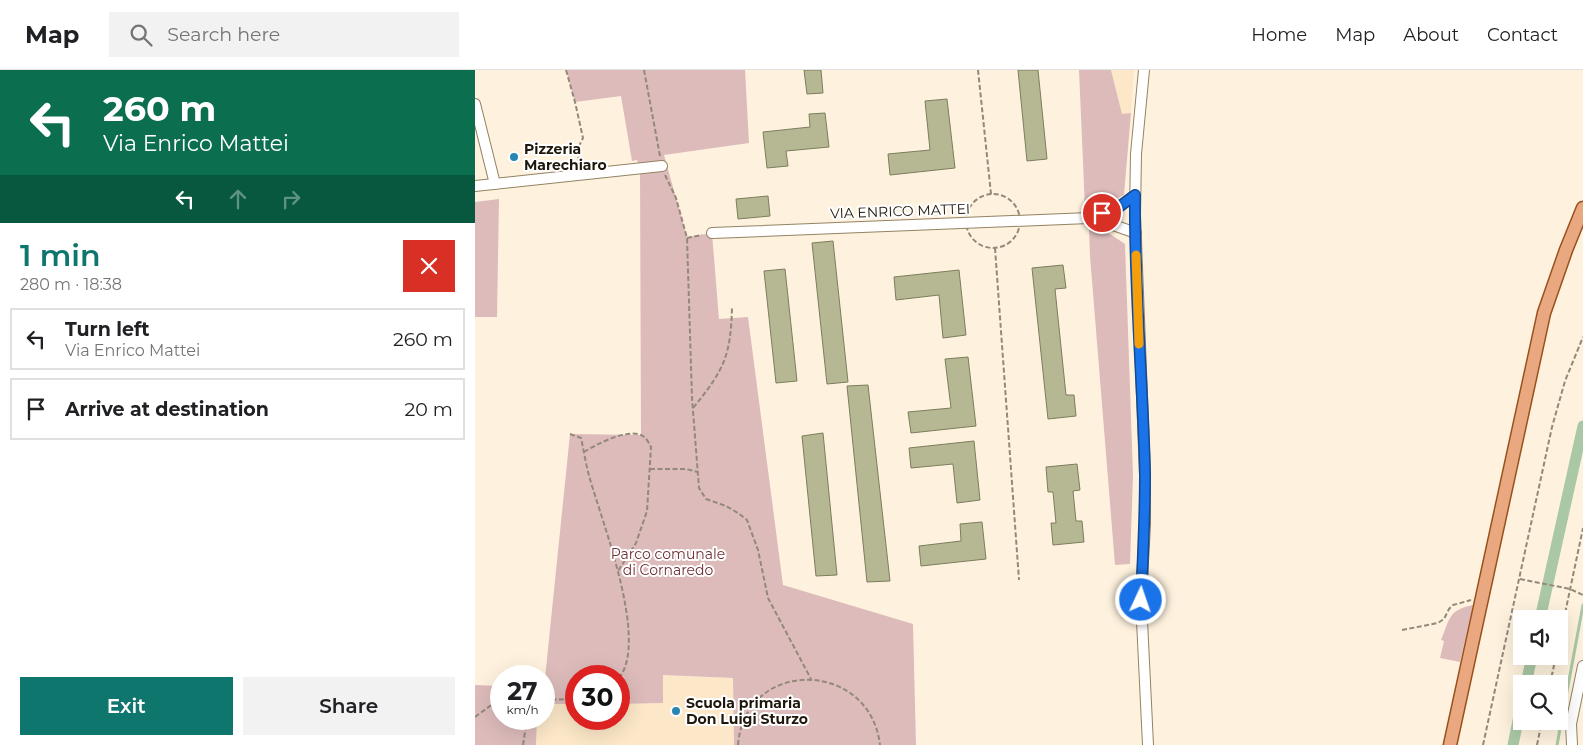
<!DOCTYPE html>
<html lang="en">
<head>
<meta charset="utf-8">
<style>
	body { margin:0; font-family:Montserrat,sans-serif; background:#f2f2f2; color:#202124; height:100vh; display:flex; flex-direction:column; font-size:19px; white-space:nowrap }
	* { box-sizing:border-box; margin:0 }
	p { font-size:16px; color:#757577 }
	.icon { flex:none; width:28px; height:28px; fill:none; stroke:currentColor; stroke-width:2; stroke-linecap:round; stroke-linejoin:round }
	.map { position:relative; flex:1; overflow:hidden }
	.details { display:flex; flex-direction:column; background:#fff; width:475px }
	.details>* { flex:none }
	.banner { background:#0b6e4f; color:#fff; overflow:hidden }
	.fabs { position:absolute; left:1038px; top:540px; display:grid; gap:10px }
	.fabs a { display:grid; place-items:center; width:55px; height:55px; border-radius:0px; background:#fff; box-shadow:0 5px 20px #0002; font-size:25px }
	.speed { position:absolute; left:15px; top:595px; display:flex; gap:10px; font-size:25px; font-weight:700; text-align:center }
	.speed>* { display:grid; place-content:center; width:65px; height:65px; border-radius:50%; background:#fff; box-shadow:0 5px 20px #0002; line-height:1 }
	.speed small { font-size:12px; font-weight:400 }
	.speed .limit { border:8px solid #d22; background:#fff; color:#111 }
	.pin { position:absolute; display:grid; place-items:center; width:42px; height:42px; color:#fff; margin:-21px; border:2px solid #fff; border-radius:50%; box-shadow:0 1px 5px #0007 }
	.me { position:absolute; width:55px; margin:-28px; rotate:3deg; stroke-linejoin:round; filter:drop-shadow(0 0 4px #0008) }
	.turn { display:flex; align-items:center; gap:18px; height:105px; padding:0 20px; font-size:22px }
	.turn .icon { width:65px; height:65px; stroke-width:2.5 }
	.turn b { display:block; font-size:35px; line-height:42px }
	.lanes { display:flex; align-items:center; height:48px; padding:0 20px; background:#0003; justify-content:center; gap:25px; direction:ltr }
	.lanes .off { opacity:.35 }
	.round { display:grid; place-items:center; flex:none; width:52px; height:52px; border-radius:0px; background:#f2f2f2 }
	.overview { display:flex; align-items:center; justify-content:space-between; height:85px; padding:0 20px }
	h1 { font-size:30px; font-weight:600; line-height:38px; color:#0f766e }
	.button { display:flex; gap:10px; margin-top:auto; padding:10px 20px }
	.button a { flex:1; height:58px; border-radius:0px; background:#0f766e; color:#fff; font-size:20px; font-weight:600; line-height:58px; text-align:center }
	.button a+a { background:#f2f2f2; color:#202124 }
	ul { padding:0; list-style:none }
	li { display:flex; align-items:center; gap:15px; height:62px; margin:0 10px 8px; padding:0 10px; border:2px solid #e0e0e0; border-radius:0px }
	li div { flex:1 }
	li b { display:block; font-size:19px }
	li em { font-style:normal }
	header { display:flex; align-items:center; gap:30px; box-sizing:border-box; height:70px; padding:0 25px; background:#fff; border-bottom:1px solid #e0e0e0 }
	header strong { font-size:24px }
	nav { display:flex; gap:28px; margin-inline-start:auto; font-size:18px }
	.search { width:350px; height:45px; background:#f2f2f2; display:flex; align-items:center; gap:12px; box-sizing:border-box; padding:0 18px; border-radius:0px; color:#757577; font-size:19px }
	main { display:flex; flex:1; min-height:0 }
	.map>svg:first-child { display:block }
	.built { fill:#fce8c8 }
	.green { fill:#dbb }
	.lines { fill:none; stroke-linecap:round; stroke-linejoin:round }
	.stream { stroke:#aac8a5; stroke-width:3 }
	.canal { stroke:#aac8a5; stroke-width:11 }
	.building { fill:#b6b894; stroke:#7b7d5c }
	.minor-casing { stroke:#948263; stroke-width:12 }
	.major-casing { stroke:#99501e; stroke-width:15 }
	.path { stroke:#938979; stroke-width:2; stroke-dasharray:5 2.5; stroke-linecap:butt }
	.minor { stroke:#fff; stroke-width:10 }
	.major { stroke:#e9a87f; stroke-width:12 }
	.route-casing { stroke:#114b97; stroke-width:12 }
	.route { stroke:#1a73e8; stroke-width:9 }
	.slow { stroke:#f59e0b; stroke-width:9 }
	.poi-dot { fill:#2886b2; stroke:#fff; stroke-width:2 }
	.labels { text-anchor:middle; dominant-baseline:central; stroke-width:4; stroke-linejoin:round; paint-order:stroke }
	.poi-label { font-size:14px; font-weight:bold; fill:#1f170b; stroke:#fff; text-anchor:start }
	.street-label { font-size:14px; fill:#1f170b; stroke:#fff }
	.park-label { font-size:14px; fill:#6e3034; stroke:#fff }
</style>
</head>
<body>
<header>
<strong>Map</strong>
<div class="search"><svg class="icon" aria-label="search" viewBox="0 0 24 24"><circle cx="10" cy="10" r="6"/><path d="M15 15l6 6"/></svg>Search here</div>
<nav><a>Home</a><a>Map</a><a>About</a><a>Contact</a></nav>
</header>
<main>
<section class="details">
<div class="banner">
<div class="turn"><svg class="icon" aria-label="left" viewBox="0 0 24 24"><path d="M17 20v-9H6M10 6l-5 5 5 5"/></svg><div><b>260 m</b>Via Enrico Mattei</div></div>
<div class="lanes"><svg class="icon" aria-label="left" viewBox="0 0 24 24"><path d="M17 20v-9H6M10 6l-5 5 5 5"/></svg><svg class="icon off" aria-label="ahead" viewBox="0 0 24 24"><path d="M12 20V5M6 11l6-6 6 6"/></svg><svg class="icon off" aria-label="right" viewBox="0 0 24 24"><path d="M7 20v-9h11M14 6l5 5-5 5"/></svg></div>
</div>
<div class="overview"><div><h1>1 min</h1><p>280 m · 18:38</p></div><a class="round" style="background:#d93025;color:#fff"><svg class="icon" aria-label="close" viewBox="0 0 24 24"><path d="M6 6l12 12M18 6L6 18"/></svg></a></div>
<ul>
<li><svg class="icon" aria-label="left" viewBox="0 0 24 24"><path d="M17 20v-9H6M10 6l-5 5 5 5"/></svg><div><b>Turn left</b><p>Via Enrico Mattei</p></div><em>260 m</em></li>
<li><svg class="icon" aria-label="arrive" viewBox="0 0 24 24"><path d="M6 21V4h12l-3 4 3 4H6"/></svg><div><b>Arrive at destination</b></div><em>20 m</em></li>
</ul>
<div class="button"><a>Exit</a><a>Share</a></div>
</section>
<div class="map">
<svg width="1108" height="675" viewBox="0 0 1108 675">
	<rect width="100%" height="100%" fill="#fef2de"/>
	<g class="built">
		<path d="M 636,0 L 659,0 L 656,43 L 647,44 Z"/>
		<path d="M 188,605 L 258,608 L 259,675 L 61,675 L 62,649 L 69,649 L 69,634 L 101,634 L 101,649 L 144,649 L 144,634 L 188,633 Z"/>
	</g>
	<g class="green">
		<path d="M 91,0 L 270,0 L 274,73 L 189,85 L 212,167 L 237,163 L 244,249 L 273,247 L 308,515 L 438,554 L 441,675 L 259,675 L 258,608 L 188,605 L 188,633 L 144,634 L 144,606 L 101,606 L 101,634 L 69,634 L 69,618 L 95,364 L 166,365 L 165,99 L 162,90 L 157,91 L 146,26 L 100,32 Z"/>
		<path d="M 604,0 L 636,0 L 647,44 L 656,43 L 649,125 L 635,132 L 610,139 Z"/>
		<path d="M 24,129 L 22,247 L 0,247 L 0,132 Z"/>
		<path d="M 614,159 L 635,164 L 650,174 L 658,405 L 655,494 L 640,495 L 615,186 Z"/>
		<path d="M 998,535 L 985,592 L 965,588 L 969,571 L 966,570 C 975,549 973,540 998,535 Z"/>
		<path d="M 0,615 L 26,616 L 26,649 L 62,649 L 61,675 L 0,675 Z"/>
	</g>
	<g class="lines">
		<path class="stream" d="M 1082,675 L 1108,535"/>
		<g class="canal">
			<path d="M 1065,549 L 1108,356"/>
			<path d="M 1051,614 L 1057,586"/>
			<path d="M 1038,675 L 1046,636"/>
		</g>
	</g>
	<g class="building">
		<path d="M 329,0 L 346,0 L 348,23 L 332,24 Z"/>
		<path d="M 543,0 L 563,0 L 572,89 L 552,91 Z"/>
		<path d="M 472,29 L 480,98 L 415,105 L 413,84 L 455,80 L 450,31 Z"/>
		<path d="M 350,43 L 354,77 L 311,81 L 313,96 L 292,98 L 288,62 L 335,57 L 334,44 Z"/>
		<path d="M 293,126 L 295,146 L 263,149 L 261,129 Z"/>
		<path d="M 358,171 L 373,312 L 352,314 L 337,173 Z"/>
		<path d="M 588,195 L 591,218 L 580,219 L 591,325 L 599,325 L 601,346 L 573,349 L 557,198 Z"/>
		<path d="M 310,199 L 322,311 L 301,313 L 289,201 Z"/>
		<path d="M 484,200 L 491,265 L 468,268 L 464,225 L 421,230 L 419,207 Z"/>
		<path d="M 493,287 L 501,356 L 436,363 L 433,342 L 476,338 L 470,289 Z"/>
		<path d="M 393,315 L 415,511 L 392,512 L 372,316 Z"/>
		<path d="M 348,363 L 362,505 L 341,506 L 327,366 Z"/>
		<path d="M 499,371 L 505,430 L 482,433 L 478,394 L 436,398 L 434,378 Z"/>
		<path d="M 602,394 L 605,420 L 598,421 L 601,451 L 607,451 L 609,472 L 578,475 L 576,453 L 581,453 L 578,422 L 573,422 L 571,397 Z"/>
		<path d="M 507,452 L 511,489 L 446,496 L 444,476 L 486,471 L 485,454 Z"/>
	</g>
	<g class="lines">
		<defs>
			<g id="minor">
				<path d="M 669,0 L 661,84 L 660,145 L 670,404 L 670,454 L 666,530 L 673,675"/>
				<path d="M 0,34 L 20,114"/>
				<path d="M 0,116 L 187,96"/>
				<path d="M 615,148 L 644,137 L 660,125"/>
				<path d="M 237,163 L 614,148 L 627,151 L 661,163"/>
				<path d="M 1097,675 L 1096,654 L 1108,596"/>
			</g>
			<path id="major" d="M 975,675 L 1069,243 L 1091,180 L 1108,138"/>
		</defs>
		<use href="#minor" class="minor-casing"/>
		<use href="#major" class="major-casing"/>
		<g class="path">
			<path d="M 91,0 L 100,32 L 108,68 L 103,78 L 104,95"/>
			<path d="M 169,0 L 185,86"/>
			<path d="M 503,0 L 516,124"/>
			<path d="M 190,105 L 201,128 L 212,168 L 217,328 L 224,418 L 231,429 L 251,436 L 263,443 L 272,450 L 283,480 L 293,528 L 336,609"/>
			<circle cx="518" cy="151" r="27"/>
			<path d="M 212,168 L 227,165"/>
			<path d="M 520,178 L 544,510"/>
			<path d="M 218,338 C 249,300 256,286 257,236"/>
			<path d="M 95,364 L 106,368 C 109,381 111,396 115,409 C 127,452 174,571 144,608"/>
			<path d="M 109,382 C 122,374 151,359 166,365 C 171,367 174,373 176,377 L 172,441 L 161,473 L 143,501"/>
			<path d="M 175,399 L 211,399 L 223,402"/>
			<path d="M 1045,509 L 1095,519 L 1108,525"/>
			<path d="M 927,560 L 963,553 L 969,549 L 974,539 L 978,535 L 996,530"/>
			<path d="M 1084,572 L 1108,458"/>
			<path d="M 1075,614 L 1081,586"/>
			<path d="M 69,630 L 101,629"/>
			<path d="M 0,647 L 15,636 L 26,632"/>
			<path d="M 48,675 L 52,649"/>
			<path d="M 263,675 C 270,587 395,589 405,675"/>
			<path d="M 1008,675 L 1077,357 L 1090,311 L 1108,267"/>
			<path d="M 1062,675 L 1067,651"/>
		</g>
		<use href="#minor" class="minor"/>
		<use href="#major" class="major"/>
	</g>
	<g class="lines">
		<defs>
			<path id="route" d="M 627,143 L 644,137 L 660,125 C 659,218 668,312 670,405 C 670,447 668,488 666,530"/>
		</defs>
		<use href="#route" class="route-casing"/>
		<use href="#route" class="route"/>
		<path class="slow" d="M 661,185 L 664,274"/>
	</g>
	<g class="poi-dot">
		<circle cx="39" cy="87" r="5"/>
		<circle cx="201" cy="641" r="5"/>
	</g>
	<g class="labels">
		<g class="poi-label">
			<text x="49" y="79">Pizzeria<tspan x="49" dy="16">Marechiaro</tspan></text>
			<text x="211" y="633">Scuola primaria<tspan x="211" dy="16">Don Luigi Sturzo</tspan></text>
		</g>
		<g class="street-label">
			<text transform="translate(425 141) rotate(-2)">VIA ENRICO MATTEI</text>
		</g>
		<g class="park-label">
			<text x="193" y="484">Parco comunale<tspan x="193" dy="16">di Cornaredo</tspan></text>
		</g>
	</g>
</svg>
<div class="fabs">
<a><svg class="icon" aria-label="sound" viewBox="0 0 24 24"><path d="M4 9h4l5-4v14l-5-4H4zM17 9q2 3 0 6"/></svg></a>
<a><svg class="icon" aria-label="search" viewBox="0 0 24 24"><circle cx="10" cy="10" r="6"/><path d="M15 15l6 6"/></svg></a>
</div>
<div class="speed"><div>27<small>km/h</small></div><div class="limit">30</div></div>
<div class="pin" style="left:627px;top:143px;background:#d93025"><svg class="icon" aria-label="arrive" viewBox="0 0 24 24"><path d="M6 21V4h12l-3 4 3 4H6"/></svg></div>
<svg class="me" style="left:666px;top:530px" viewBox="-20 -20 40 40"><circle r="17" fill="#1a73e8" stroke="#fff" stroke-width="3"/><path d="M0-11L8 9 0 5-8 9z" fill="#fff"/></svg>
</div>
</main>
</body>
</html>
